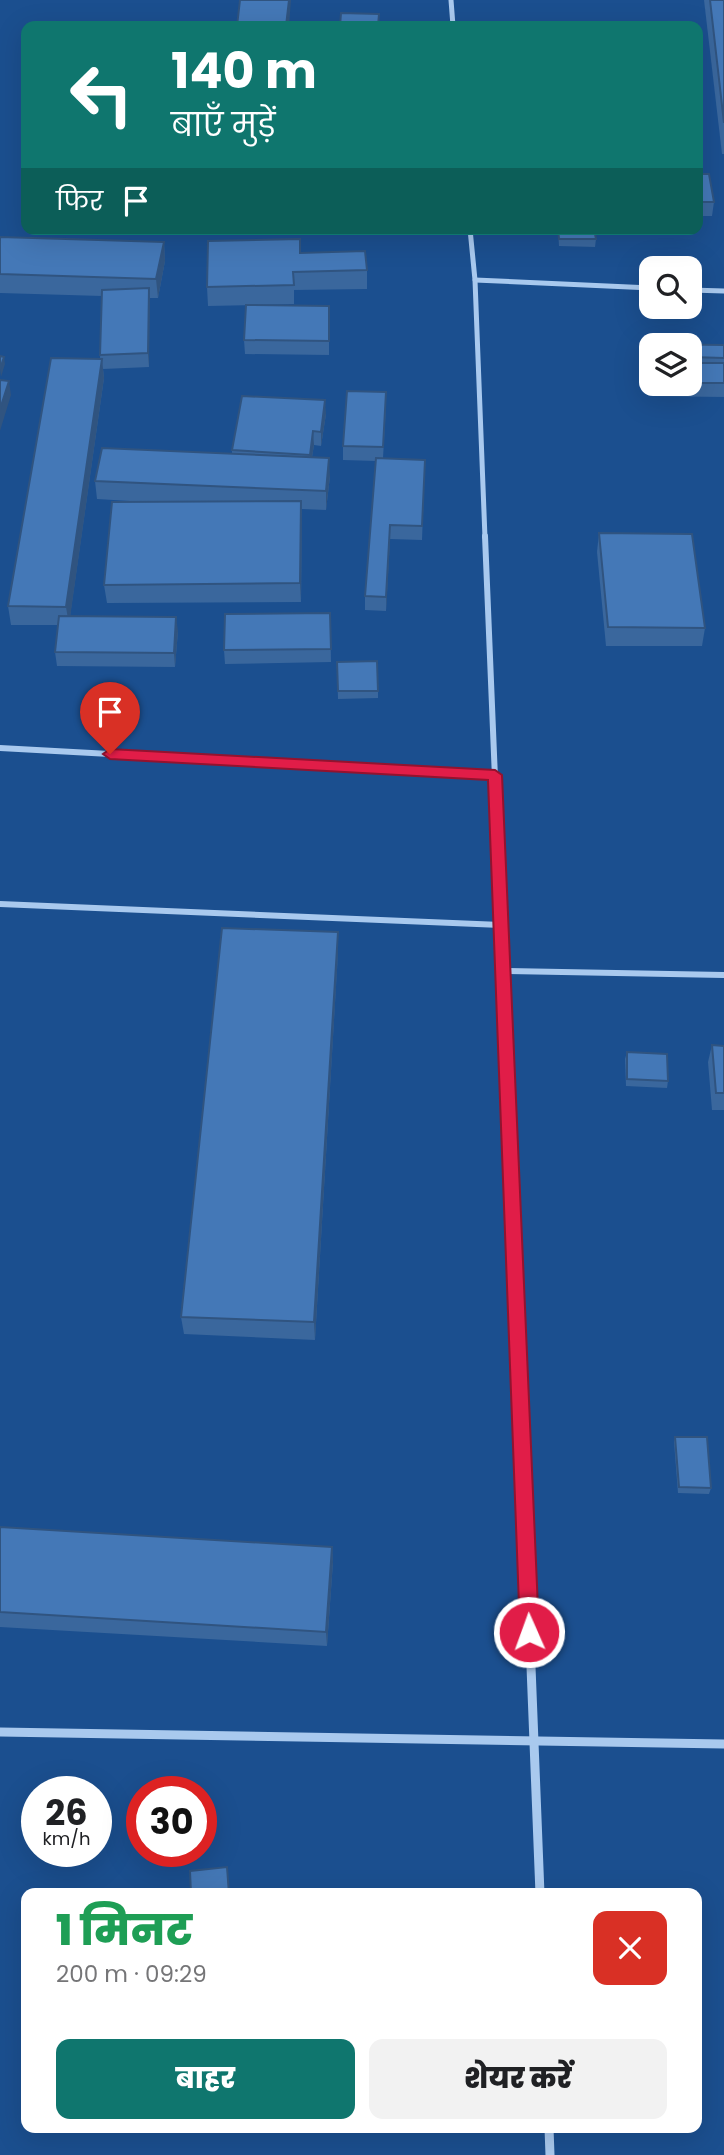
<!DOCTYPE html>
<html lang="hi">
<head>
<meta charset="utf-8">
<style>
	body { margin:0; font-family:Poppins,"Noto Sans Devanagari",sans-serif; background:#f2f2f2; color:#202124; height:100vh; display:flex; flex-direction:column; font-size:26px; white-space:nowrap }
	* { box-sizing:border-box; margin:0 }
	p { font-size:23px; color:#757577 }
	.icon { flex:none; width:38px; height:38px; fill:none; stroke:currentColor; stroke-width:2; stroke-linecap:round; stroke-linejoin:round }
	.map { position:relative; flex:1; overflow:hidden }
	.sheet { position:absolute; left:21px; top:1888px; width:681px; height:245px; display:flex; flex-direction:column; background:#fff; border-radius:14px; box-shadow:0 7px 28px #0002 }
	.sheet>* { flex:none }
	.guide { position:absolute; left:21px; top:21px; width:682px; height:214px; border-radius:14px; box-shadow:0 7px 28px #0002; background:#0f766e; color:#fff; overflow:hidden }
	.fabs { position:absolute; left:639px; top:256px; display:grid; gap:14px }
	.fabs a { display:grid; place-items:center; width:63px; height:63px; border-radius:14px; background:#fff; box-shadow:0 7px 28px #0002; font-size:35px }
	.speed { position:absolute; left:21px; top:1776px; display:flex; gap:14px; font-size:35px; font-weight:700; text-align:center }
	.speed>* { display:grid; place-content:center; width:91px; height:91px; border-radius:50%; background:#fff; box-shadow:0 7px 28px #0002; line-height:1 }
	.speed small { font-size:18px; font-weight:400 }
	.speed .limit { border:10px solid #d22; background:#fff; color:#111 }
	.pin { position:absolute; display:grid; place-items:center; width:60px; height:60px; color:#fff; margin:-72px -30px; border-radius:50% 50% 50% 0; rotate:-45deg; box-shadow:0 0 7px #0007 }
	.pin .icon { rotate:45deg }
	.me { position:absolute; width:77px; margin:-38px; rotate:358deg; stroke-linejoin:round; filter:drop-shadow(0 0 5px #0008) }
	.turn { display:flex; align-items:center; gap:24px; height:147px; padding:0 35px; font-size:32px }
	.turn .icon { width:91px; height:91px; stroke-width:2.5 }
	.turn b { display:block; font-size:49px; line-height:60px }
	.then { display:flex; align-items:center; height:66px; padding:0 35px; background:#0003; gap:14px; font-size:26px }
	.round { display:grid; place-items:center; flex:none; width:74px; height:74px; border-radius:14px; background:#f2f2f2 }
	.overview { display:flex; align-items:center; justify-content:space-between; height:119px; padding:0 35px }
	h1 { font-size:42px; font-weight:800; line-height:52px; color:#1e9e55 }
	.cta { display:flex; gap:14px; margin-top:auto; padding:14px 35px }
	.cta a { flex:1; height:80px; border-radius:14px; background:#0f766e; color:#fff; font-size:28px; font-weight:800; line-height:80px; text-align:center }
	.cta a+a { background:#f2f2f2; color:#202124 }
	.map>svg:first-child { display:block }
	.lines { fill:none; stroke-linecap:round; stroke-linejoin:round }
	.minor-far2 { stroke:#a9c9ee; stroke-width:5 }
	.minor-far1 { stroke:#a9c9ee; stroke-width:6 }
	.minor { stroke:#a9c9ee; stroke-width:9 }
	.wall { fill:#3a679d; fill-rule:evenodd }
	.shaded-wall { fill:#305480 }
	.building { fill:#4478b7; stroke:#305480; stroke-width:2 }
	.route { fill:#e11d48; stroke:#92132f; stroke-width:2 }
</style>
</head>
<body>
<div class="map">
<svg width="724" height="2155" viewBox="0 0 724 2155">
	<rect width="100%" height="100%" fill="#1b4f8f"/>
	<g class="lines">
		<g class="minor-far2">
			<path d="M 451,0 L 453,26"/>
			<path d="M 470,229 L 475,280 L 485,538"/>
			<path d="M 475,280 L 651,288"/>
			<path d="M 690,290 L 724,291"/>
		</g>
		<g class="minor-far1">
			<path d="M 485,536 L 514,1239"/>
			<path d="M 0,748 L 494,775"/>
			<path d="M 0,904 L 501,925"/>
			<path d="M 502,971 L 724,975"/>
		</g>
		<g class="minor">
			<path d="M 514,1237 L 540,1894"/>
			<path d="M 0,1732 L 724,1744"/>
			<path d="M 549,2128 L 550,2155"/>
		</g>
	</g>
	<g class="wall">
		<path d="M 704,0 L 724,0 L 724,154 L 722,154 Z"/>
		<path d="M 698,174 L 714,202 L 712,216 L 698,216 Z"/>
		<path d="M 191,229 L 310,229 L 310,233 L 192,234 Z"/>
		<path d="M 558,229 L 596,239 L 595,247 L 559,246 Z"/>
		<path d="M 0,237 L 164,242 L 165,261 L 158,298 L 149,298 L 149,367 L 103,369 L 104,378 L 70,616 L 178,631 L 175,667 L 57,666 L 55,652 L 58,625 L 11,625 L 8,606 L 100,359 L 102,296 L 0,293 Z"/>
		<path d="M 300,253 L 367,270 L 367,289 L 294,290 L 294,304 L 208,306 L 207,287 Z"/>
		<path d="M 329,306 L 329,355 L 245,354 L 244,340 Z"/>
		<path d="M 647,344 L 724,345 L 724,397 L 648,396 L 645,376 L 646,371 L 645,358 ZM 651,345 L 690,345 L 690,383 L 651,383 Z"/>
		<path d="M 386,406 L 383,458 L 425,460 L 422,540 L 390,539 L 386,611 L 365,610 L 365,596 L 376,461 L 343,460 L 343,446 Z"/>
		<path d="M 326,414 L 321,446 L 314,445 L 312,457 L 330,476 L 326,510 L 302,509 L 301,602 L 107,603 L 104,585 L 146,502 L 97,499 L 95,481 L 232,454 L 232,450 Z"/>
		<path d="M 599,533 L 705,628 L 702,646 L 606,646 L 597,552 Z"/>
		<path d="M 330,613 L 331,662 L 225,664 L 224,650 Z"/>
		<path d="M 337,662 L 378,691 L 378,698 L 338,699 Z"/>
		<path d="M 338,932 L 338,953 L 315,1340 L 184,1334 L 181,1317 Z"/>
		<path d="M 712,1045 L 724,1046 L 724,1110 L 712,1110 L 708,1062 Z"/>
		<path d="M 627,1052 L 668,1081 L 667,1088 L 626,1086 L 625,1059 Z"/>
		<path d="M 675,1437 L 711,1488 L 709,1494 L 678,1493 L 674,1442 Z"/>
		<path d="M 0,1527 L 332,1547 L 333,1562 L 327,1646 L 0,1627 Z"/>
	</g>
	<g class="shaded-wall">
		<path d="M 289,0 L 291,0 L 289,26 L 286,26 Z"/>
		<path d="M 164,242 L 165,261 L 158,298 L 156,279 Z"/>
		<path d="M 149,288 L 150,302 L 149,367 L 148,353 Z"/>
		<path d="M 4,357 L 5,364 L 1,377 L 0,369 Z"/>
		<path d="M 102,359 L 104,378 L 69,625 L 66,607 Z"/>
		<path d="M 9,381 L 11,395 L 0,431 L 0,409 Z"/>
		<path d="M 325,400 L 326,414 L 321,446 L 321,432 Z"/>
		<path d="M 313,431 L 314,445 L 310,469 L 310,455 Z"/>
		<path d="M 329,458 L 330,476 L 326,510 L 326,491 Z"/>
		<path d="M 301,501 L 302,519 L 301,602 L 300,583 Z"/>
		<path d="M 390,525 L 390,539 L 386,611 L 386,597 Z"/>
		<path d="M 176,617 L 178,631 L 175,667 L 174,653 Z"/>
		<path d="M 338,932 L 338,953 L 315,1340 L 314,1322 Z"/>
		<path d="M 332,1547 L 333,1562 L 327,1646 L 326,1632 Z"/>
	</g>
	<g class="building">
		<path d="M 240,0 L 289,0 L 286,26 L 237,26 Z"/>
		<path d="M 710,0 L 724,0 L 724,123 Z"/>
		<path d="M 341,13 L 379,14 L 378,26 L 340,26 Z"/>
		<path d="M 698,174 L 709,174 L 714,202 L 698,202 Z"/>
		<path d="M 558,229 L 594,229 L 596,239 L 559,239 Z"/>
		<path d="M 0,237 L 164,242 L 156,279 L 0,274 Z"/>
		<path d="M 300,239 L 300,253 L 365,251 L 367,270 L 293,272 L 294,285 L 207,287 L 208,241 Z"/>
		<path d="M 149,288 L 148,353 L 100,355 L 102,290 Z"/>
		<path d="M 246,305 L 329,306 L 329,341 L 244,340 Z"/>
		<path d="M 647,344 L 724,345 L 724,358 L 690,357 L 690,345 L 651,345 L 651,357 L 648,357 Z"/>
		<path d="M 0,356 L 4,357 L 0,369 Z"/>
		<path d="M 51,358 L 102,359 L 66,607 L 8,606 Z"/>
		<path d="M 647,362 L 651,362 L 651,382 L 650,382 Z"/>
		<rect x="690" y="363" width="34" height="20"/>
		<path d="M 0,380 L 9,381 L 0,409 Z"/>
		<path d="M 347,391 L 386,392 L 383,447 L 343,446 Z"/>
		<path d="M 242,396 L 325,400 L 321,432 L 313,431 L 310,455 L 232,450 Z"/>
		<path d="M 102,448 L 329,458 L 326,491 L 95,481 Z"/>
		<path d="M 376,458 L 425,460 L 422,526 L 390,525 L 386,597 L 365,596 Z"/>
		<path d="M 301,501 L 300,583 L 104,585 L 112,502 Z"/>
		<path d="M 599,533 L 692,534 L 705,628 L 608,627 Z"/>
		<path d="M 330,613 L 331,649 L 224,650 L 225,614 Z"/>
		<path d="M 59,616 L 176,617 L 174,653 L 55,652 Z"/>
		<path d="M 377,661 L 378,691 L 338,691 L 337,662 Z"/>
		<path d="M 222,928 L 338,932 L 314,1322 L 181,1317 Z"/>
		<path d="M 712,1045 L 724,1046 L 724,1093 L 716,1093 Z"/>
		<path d="M 627,1052 L 667,1054 L 668,1081 L 627,1079 Z"/>
		<path d="M 675,1437 L 707,1437 L 711,1488 L 679,1487 Z"/>
		<path d="M 0,1527 L 332,1547 L 326,1632 L 0,1612 Z"/>
		<path d="M 227,1867 L 229,1894 L 191,1894 L 190,1871 Z"/>
	</g>
	<path class="route" d="M 110,749 L 495,770 L 502,775 L 539,1632 L 536,1638 L 529,1641 L 523,1638 L 520,1632 L 488,780 L 110,759 L 103,754 Z"/>
</svg>
<div class="fabs">
<a><svg class="icon" aria-label="search" viewBox="0 0 24 24"><circle cx="10" cy="10" r="6"/><path d="M15 15l6 6"/></svg></a>
<a><svg class="icon" aria-label="layers" viewBox="0 0 24 24"><path d="M12 4l9 5-9 5-9-5zM3 14l9 5 9-5"/></svg></a>
</div>
<div class="speed"><div>26<small>km/h</small></div><div class="limit">30</div></div>
<div class="pin" style="left:110px;top:754px;background:#d93025"><svg class="icon" aria-label="arrive" viewBox="0 0 24 24"><path d="M6 21V4h12l-3 4 3 4H6"/></svg></div>
<svg class="me" style="left:529px;top:1632px" viewBox="-20 -20 40 40"><circle r="17" fill="#e11d48" stroke="#fff" stroke-width="3"/><path d="M0-11L8 9 0 5-8 9z" fill="#fff"/></svg>
<div class="guide">
<div class="turn"><svg class="icon" aria-label="left" viewBox="0 0 24 24"><path d="M17 20v-9H6M10 6l-5 5 5 5"/></svg><div><b>140 m</b>बाएँ मुड़ें</div></div>
<div class="then">फिर<svg class="icon" aria-label="arrive" viewBox="0 0 24 24"><path d="M6 21V4h12l-3 4 3 4H6"/></svg></div>
</div>
<section class="sheet">
<div class="overview"><div><h1>1 मिनट</h1><p>200 m · 09:29</p></div><a class="round" style="background:#d93025;color:#fff"><svg class="icon" aria-label="close" viewBox="0 0 24 24"><path d="M6 6l12 12M18 6L6 18"/></svg></a></div>
<div class="cta"><a>बाहर</a><a>शेयर करें</a></div>
</section>
</div>
</body>
</html>
